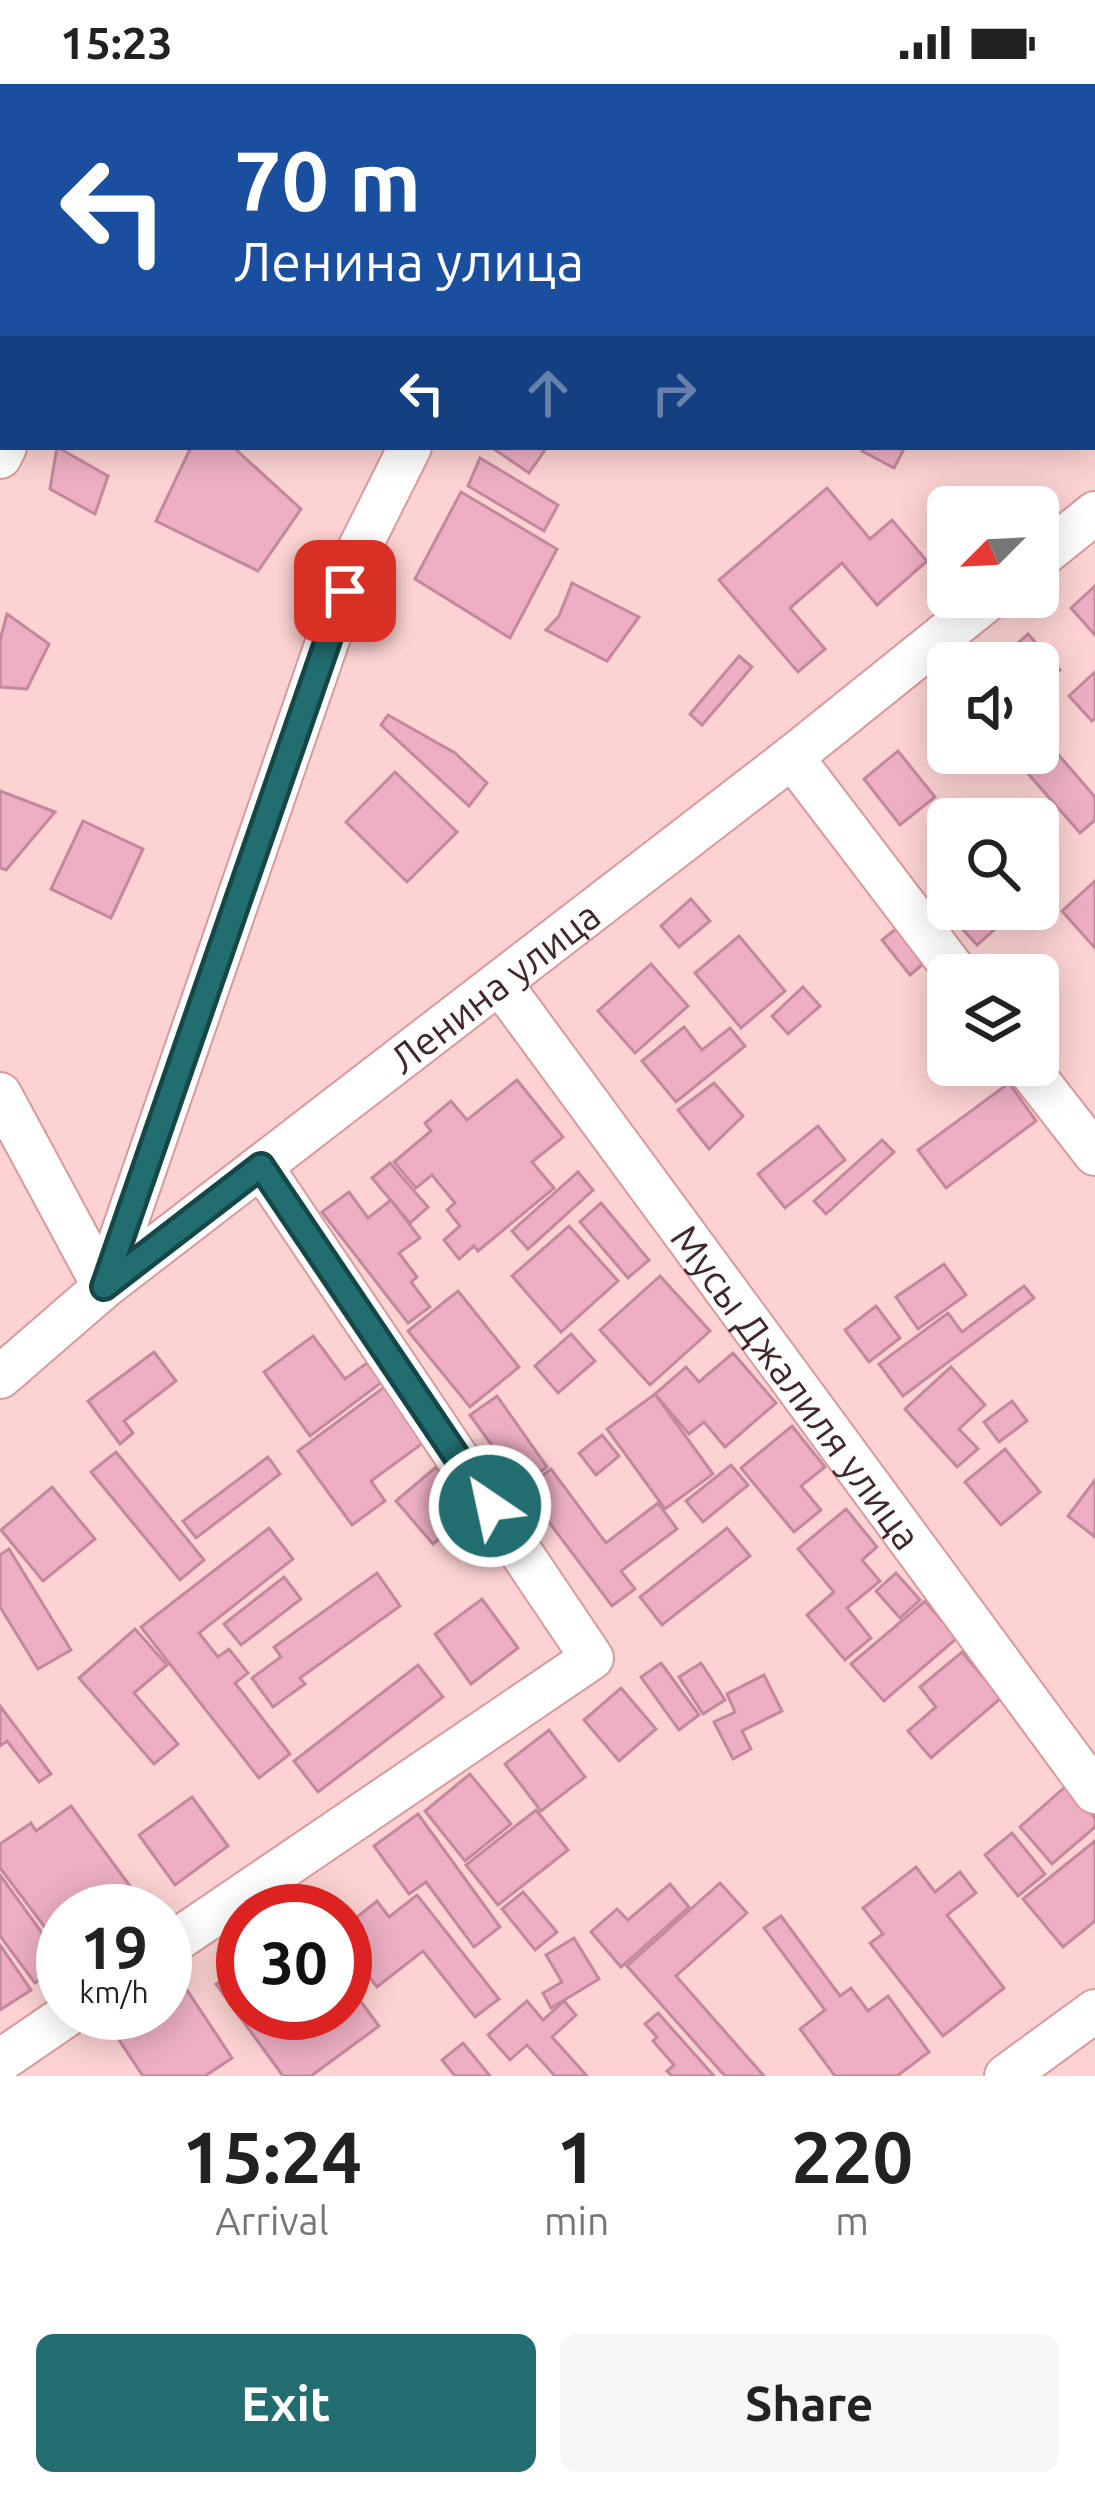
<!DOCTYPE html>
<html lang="en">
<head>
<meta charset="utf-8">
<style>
	body { margin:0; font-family:Ubuntu,sans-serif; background:#f6f6f6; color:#222; height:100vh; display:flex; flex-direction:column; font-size:45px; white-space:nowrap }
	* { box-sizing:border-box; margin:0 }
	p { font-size:39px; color:#767676 }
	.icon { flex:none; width:66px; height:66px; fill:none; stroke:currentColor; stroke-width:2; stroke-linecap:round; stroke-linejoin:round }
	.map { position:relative; height:1992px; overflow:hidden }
	.details { display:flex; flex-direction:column; background:#fff; flex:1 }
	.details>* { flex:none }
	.guide { position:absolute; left:0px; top:0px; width:1095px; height:366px; box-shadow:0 6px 30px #0003; background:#1a4fa0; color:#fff; overflow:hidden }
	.needle { width:78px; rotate:246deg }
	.tools { position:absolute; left:927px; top:402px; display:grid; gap:24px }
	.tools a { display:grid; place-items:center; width:132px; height:132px; border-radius:18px; background:#fff; box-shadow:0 6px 30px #0003; font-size:60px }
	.speed { position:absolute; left:36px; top:1800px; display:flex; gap:24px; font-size:60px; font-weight:700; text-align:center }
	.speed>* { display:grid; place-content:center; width:156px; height:156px; border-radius:50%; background:#fff; box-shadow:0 6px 30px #0003; line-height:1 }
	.speed small { font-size:30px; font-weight:400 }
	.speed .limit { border:18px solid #d22; background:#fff; color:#111 }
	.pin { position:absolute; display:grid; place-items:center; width:102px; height:102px; color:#fff; margin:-51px; border-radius:24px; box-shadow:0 6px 18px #0006 }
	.me { position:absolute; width:132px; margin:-66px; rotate:326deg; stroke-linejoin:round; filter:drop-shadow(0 0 9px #0008) }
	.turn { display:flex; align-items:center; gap:42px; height:252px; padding:0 36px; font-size:54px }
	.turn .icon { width:156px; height:156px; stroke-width:2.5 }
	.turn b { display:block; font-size:84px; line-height:102px }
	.lanes { display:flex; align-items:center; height:114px; padding:0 36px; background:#0003; justify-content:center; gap:60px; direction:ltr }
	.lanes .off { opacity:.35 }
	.eta { display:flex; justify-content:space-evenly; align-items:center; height:204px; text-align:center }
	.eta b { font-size:72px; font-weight:700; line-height:84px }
	.button { display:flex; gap:24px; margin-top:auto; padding:24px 36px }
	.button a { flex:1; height:138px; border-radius:18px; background:#216d6f; color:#fff; font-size:48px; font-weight:700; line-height:138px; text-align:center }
	.button a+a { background:#f6f6f6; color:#222 }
	.status { display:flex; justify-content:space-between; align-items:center; height:84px; padding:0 60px; background:#fff; direction:ltr }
	.status svg { height:33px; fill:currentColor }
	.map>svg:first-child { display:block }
	.building { fill:#edaec3; stroke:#c4889c; stroke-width:3 }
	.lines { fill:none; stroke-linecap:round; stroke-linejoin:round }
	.minor-casing { stroke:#da999a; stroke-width:46 }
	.minor { stroke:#fff; stroke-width:42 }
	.route-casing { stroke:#154748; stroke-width:30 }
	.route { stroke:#216d6f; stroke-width:21 }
	.labels { text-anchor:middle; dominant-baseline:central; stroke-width:9; stroke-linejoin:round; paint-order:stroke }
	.street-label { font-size:39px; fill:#422829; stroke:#fff }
</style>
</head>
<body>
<div class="status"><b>15:23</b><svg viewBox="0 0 49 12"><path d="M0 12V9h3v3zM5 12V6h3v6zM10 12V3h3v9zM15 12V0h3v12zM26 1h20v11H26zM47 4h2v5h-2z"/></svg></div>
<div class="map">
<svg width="1095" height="1992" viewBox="0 0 1095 1992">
	<rect width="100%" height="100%" fill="#fcd2d2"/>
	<g class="building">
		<path d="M 57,363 L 108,392 L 95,430 L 50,405 Z"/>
		<path d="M 191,363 L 233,363 L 301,425 L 258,487 L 156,437 Z"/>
		<path d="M 491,363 L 547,363 L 529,389 Z"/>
		<path d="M 865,363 L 905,363 L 894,384 L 862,367 Z"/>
		<path d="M 480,374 L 558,421 L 544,447 L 468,402 Z"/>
		<path d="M 827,404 L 870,455 L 892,436 L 927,477 L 877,521 L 842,479 L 790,524 L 825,565 L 798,588 L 719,496 Z"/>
		<path d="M 461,408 L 557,465 L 510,554 L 415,495 Z"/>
		<path d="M 572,499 L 639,533 L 607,577 L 546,546 L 559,532 Z"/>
		<path d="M 1095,502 L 1095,551 L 1071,524 Z"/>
		<path d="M 7,530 L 49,560 L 27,605 L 0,603 L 0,556 Z"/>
		<path d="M 1028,550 L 1060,586 L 1038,606 L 1038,579 L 996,579 Z"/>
		<path d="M 739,572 L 752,583 L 702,641 L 690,630 Z"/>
		<path d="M 1095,588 L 1095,634 L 1092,637 L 1069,612 Z"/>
		<path d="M 388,631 L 455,669 L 487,699 L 469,722 L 381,641 Z"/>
		<path d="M 1038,647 L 1095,713 L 1095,736 L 1080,749 L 1010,669 L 1038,669 Z"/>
		<path d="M 898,667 L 935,713 L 900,741 L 864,695 Z"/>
		<path d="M 395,688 L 457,748 L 407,798 L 346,738 Z"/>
		<path d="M 0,707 L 55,728 L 6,786 L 0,784 Z"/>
		<path d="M 83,737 L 143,765 L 111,834 L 51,805 Z"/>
		<path d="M 1095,797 L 1095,864 L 1062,827 Z"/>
		<path d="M 691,815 L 710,837 L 679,863 L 661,842 Z"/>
		<path d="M 973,825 L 994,846 L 977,861 L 957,839 Z"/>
		<path d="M 902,840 L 929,875 L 910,891 L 882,856 Z"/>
		<path d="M 739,852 L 785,907 L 741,944 L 695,889 Z"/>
		<path d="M 651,880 L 688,922 L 635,969 L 598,927 Z"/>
		<path d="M 803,903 L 820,922 L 788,950 L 772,932 Z"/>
		<path d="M 684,943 L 702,966 L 730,944 L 745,962 L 676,1018 L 642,977 Z"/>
		<path d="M 517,996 L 563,1053 L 532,1078 L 554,1104 L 478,1167 L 474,1162 L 459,1175 L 444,1156 L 460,1142 L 447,1126 L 455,1119 L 432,1091 L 416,1104 L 394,1078 L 431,1047 L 425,1039 L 451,1017 L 467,1036 Z"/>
		<path d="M 714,999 L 743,1032 L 709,1065 L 678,1026 Z"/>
		<path d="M 1009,999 L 1036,1037 L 946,1104 L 918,1066 Z"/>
		<path d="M 818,1042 L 845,1076 L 785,1124 L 758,1090 Z"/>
		<path d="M 882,1056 L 894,1068 L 826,1130 L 814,1117 Z"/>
		<path d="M 390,1079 L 428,1123 L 410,1139 L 372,1094 Z"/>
		<path d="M 578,1088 L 593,1106 L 528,1165 L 512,1147 Z"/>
		<path d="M 349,1108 L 368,1134 L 391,1116 L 420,1154 L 399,1169 L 417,1193 L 411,1198 L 430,1223 L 408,1239 L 322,1128 Z"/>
		<path d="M 601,1119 L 649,1176 L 628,1194 L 580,1138 Z"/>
		<path d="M 569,1142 L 618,1197 L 561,1248 L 512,1192 Z"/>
		<path d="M 944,1180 L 966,1211 L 918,1245 L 896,1213 Z"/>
		<path d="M 660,1192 L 710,1247 L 650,1301 L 600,1246 Z"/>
		<path d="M 1024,1202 L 1034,1214 L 903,1312 L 879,1280 L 948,1229 L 962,1248 Z"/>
		<path d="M 458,1207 L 519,1283 L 470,1323 L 408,1247 Z"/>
		<path d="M 876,1222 L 900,1254 L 869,1278 L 845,1246 Z"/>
		<path d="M 571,1250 L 595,1277 L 558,1309 L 535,1282 Z"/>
		<path d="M 313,1252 L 345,1295 L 367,1279 L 382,1298 L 310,1352 L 264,1288 Z"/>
		<path d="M 154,1268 L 176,1297 L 124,1337 L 133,1349 L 120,1360 L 88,1317 Z"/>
		<path d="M 733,1269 L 776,1319 L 725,1363 L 704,1338 L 689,1350 L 655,1310 L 686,1283 L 699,1298 Z"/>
		<path d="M 951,1283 L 985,1321 L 959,1345 L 978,1365 L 957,1383 L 905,1325 Z"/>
		<path d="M 387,1301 L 427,1356 L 371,1397 L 385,1417 L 352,1441 L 298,1367 Z"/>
		<path d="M 655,1310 L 713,1390 L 665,1425 L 607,1345 Z"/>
		<path d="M 497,1312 L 547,1383 L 521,1402 L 470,1331 Z"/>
		<path d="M 1012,1317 L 1027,1337 L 999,1358 L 984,1338 Z"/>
		<path d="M 792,1342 L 825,1383 L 801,1402 L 821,1426 L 794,1448 L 741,1384 Z"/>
		<path d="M 602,1351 L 619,1372 L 596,1391 L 579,1369 Z"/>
		<path d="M 1005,1365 L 1040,1408 L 1001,1441 L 965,1398 Z"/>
		<path d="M 116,1368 L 204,1476 L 180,1496 L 91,1388 Z"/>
		<path d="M 268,1373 L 280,1390 L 196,1454 L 183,1437 Z"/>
		<path d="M 731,1381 L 748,1401 L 703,1438 L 686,1417 Z"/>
		<path d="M 436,1383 L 473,1427 L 433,1460 L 396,1417 Z"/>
		<path d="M 551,1385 L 606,1459 L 658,1419 L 677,1445 L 621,1487 L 635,1505 L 612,1522 L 524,1405 Z"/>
		<path d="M 1095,1396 L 1095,1453 L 1068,1432 Z"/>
		<path d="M 52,1403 L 95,1455 L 43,1497 L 1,1446 Z"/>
		<path d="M 846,1425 L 877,1463 L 862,1476 L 880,1497 L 847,1524 L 871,1554 L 845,1576 L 807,1531 L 834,1508 L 798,1465 Z"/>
		<path d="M 269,1444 L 293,1475 L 199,1549 L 218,1573 L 229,1565 L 248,1589 L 235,1599 L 290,1670 L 259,1694 L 141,1543 Z"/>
		<path d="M 727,1444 L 750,1472 L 662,1541 L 640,1513 Z"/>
		<path d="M 9,1465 L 71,1566 L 38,1585 L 0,1523 L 0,1471 Z"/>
		<path d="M 377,1489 L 400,1522 L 300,1594 L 305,1600 L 273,1623 L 252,1594 L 281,1573 L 274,1563 Z"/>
		<path d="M 896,1489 L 920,1516 L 900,1534 L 876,1507 Z"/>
		<path d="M 284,1493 L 301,1515 L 241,1561 L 224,1540 Z"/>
		<path d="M 482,1515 L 518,1564 L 471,1600 L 435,1550 Z"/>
		<path d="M 925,1517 L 957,1554 L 884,1617 L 851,1580 Z"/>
		<path d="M 135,1545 L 167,1581 L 134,1609 L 178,1660 L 154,1680 L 79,1594 Z"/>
		<path d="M 962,1568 L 1001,1614 L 931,1674 L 908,1647 L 936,1623 L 920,1603 Z"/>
		<path d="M 661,1579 L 699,1631 L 679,1646 L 641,1593 Z"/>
		<path d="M 701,1579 L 725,1616 L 703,1630 L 679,1593 Z"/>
		<path d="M 418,1581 L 443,1613 L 318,1708 L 294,1677 Z"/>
		<path d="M 764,1591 L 782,1627 L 742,1647 L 751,1665 L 733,1675 L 714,1638 L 735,1628 L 727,1610 Z"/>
		<path d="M 621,1604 L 656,1645 L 619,1677 L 584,1636 Z"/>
		<path d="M 0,1622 L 51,1690 L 39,1698 L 7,1657 L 0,1662 Z"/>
		<path d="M 549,1646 L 585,1693 L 541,1727 L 505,1680 Z"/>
		<path d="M 470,1690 L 511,1740 L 465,1777 L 425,1727 Z"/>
		<path d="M 1066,1702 L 1095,1734 L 1095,1743 L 1052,1780 L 1020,1743 Z"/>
		<path d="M 192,1713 L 228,1762 L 175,1801 L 139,1751 Z"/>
		<path d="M 71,1722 L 144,1821 L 136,1827 L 63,1827 L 63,1867 L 0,1784 L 0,1760 L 31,1739 L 36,1747 Z"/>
		<path d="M 536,1726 L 568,1766 L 498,1821 L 466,1781 Z"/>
		<path d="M 418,1730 L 500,1843 L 474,1863 L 426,1798 L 409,1810 L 374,1762 Z"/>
		<path d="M 1012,1749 L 1045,1790 L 1018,1812 L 985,1771 Z"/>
		<path d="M 1095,1757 L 1095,1837 L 1063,1863 L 1023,1815 Z"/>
		<path d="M 916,1783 L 935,1808 L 960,1788 L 976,1809 L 947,1831 L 1004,1904 L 943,1952 L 870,1859 L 883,1850 L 863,1824 Z"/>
		<path d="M 0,1791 L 63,1878 L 35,1899 L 0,1852 Z"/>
		<path d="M 720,1799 L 747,1829 L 676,1892 L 764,1992 L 725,1992 L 627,1882 Z"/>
		<path d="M 670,1800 L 689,1823 L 621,1883 L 591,1848 L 617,1825 L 628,1836 Z"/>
		<path d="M 523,1808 L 557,1848 L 535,1866 L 502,1825 Z"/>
		<path d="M 417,1811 L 499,1915 L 475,1933 L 423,1867 L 377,1903 L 345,1862 L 345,1833 L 350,1839 L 377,1817 L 389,1833 Z"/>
		<path d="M 781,1832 L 840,1912 L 851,1904 L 868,1927 L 888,1912 L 929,1968 L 897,1992 L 835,1992 L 800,1945 L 825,1926 L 764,1844 Z"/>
		<path d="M 574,1854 L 599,1895 L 551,1924 L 543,1909 L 562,1898 L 546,1871 Z"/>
		<path d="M 0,1861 L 31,1906 L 0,1926 Z"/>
		<path d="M 243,1880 L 243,1929 L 345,1929 L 345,1896 L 379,1942 L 311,1992 L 283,1992 L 216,1900 Z"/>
		<path d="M 183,1900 L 232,1974 L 205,1992 L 143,1992 L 113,1947 L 140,1929 L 165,1929 L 165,1912 Z"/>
		<path d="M 527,1917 L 543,1936 L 564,1917 L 576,1931 L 552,1953 L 587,1992 L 555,1992 L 527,1961 L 510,1976 L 488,1951 Z"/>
		<path d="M 658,1929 L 714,1992 L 672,1992 L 667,1987 L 674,1981 L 653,1957 L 657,1953 L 645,1940 Z"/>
		<path d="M 463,1959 L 490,1992 L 455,1992 L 442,1976 Z"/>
	</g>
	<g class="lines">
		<defs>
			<g id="minor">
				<path d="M 166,3 L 167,0"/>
				<path d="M 589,3 L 591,0"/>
				<path d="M 0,373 L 5,363"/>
				<path d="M 1038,475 L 1095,429"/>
				<path d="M 792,673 L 958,891"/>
				<path id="s1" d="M 500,899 L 1095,1708"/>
				<path d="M 1026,981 L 1095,1070"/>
				<path d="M 0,1010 L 104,1203"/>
				<path d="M 104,1203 L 360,463 L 410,363"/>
				<path id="s2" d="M 0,1293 L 104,1203 L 792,673 L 991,513"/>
				<path d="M 165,1864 L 592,1574 L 261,1082"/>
				<path d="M 0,1977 L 70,1929"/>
				<path d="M 1006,1992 L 1095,1927"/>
			</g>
		</defs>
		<use href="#minor" class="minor-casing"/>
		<use href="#minor" class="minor"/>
	</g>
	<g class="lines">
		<defs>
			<path id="route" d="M 345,507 L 104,1203 L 261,1082 L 490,1422"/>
		</defs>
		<use href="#route" class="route-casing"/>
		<use href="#route" class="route"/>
	</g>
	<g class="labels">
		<g class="street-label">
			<text stroke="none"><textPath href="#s2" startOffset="630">Ленина улица</textPath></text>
			<text stroke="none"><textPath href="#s1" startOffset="501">Мусы Джалиля улица</textPath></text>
		</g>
	</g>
</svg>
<div class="tools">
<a><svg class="needle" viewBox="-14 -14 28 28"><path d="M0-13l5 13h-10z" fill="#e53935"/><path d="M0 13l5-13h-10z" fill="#767676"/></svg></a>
<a><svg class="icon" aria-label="sound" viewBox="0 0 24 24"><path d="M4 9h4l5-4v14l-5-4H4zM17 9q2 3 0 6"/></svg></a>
<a><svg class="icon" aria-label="search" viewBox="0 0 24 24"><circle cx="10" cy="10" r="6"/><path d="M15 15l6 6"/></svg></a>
<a><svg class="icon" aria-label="layers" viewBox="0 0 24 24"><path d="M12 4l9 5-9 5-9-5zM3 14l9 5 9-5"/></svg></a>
</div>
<div class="speed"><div>19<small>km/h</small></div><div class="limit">30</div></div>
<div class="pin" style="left:345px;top:507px;background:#d93025"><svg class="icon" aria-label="arrive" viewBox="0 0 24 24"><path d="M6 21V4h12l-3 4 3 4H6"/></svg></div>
<svg class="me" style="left:490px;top:1422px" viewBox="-20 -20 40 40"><circle r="17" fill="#216d6f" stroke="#fff" stroke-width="3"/><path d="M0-11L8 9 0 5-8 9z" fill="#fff"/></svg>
<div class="guide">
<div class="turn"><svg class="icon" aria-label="left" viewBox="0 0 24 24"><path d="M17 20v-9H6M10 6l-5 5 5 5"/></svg><div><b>70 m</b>Ленина улица</div></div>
<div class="lanes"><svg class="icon" aria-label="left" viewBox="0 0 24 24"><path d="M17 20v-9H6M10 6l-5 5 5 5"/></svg><svg class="icon off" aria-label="ahead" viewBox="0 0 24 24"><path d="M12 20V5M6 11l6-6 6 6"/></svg><svg class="icon off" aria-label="right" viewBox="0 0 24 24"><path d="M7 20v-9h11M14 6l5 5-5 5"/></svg></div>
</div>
</div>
<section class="details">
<div class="eta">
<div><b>15:24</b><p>Arrival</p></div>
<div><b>1</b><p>min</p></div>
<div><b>220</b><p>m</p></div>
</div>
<div class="button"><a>Exit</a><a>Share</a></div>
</section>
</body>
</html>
